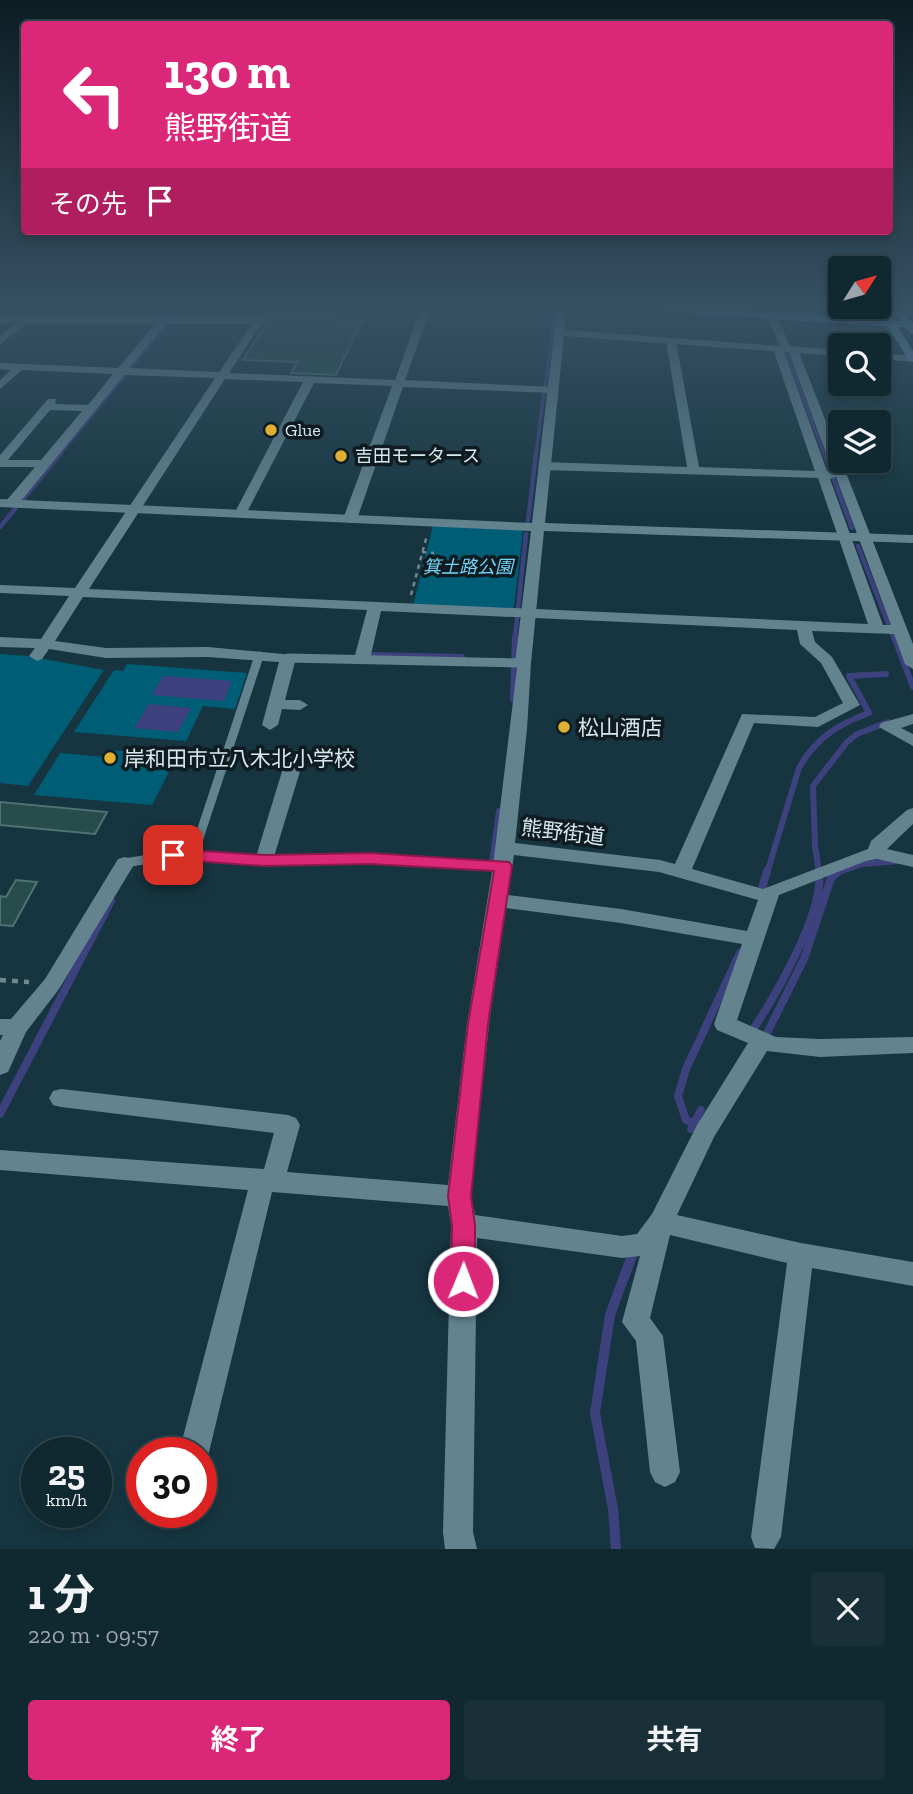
<!DOCTYPE html>
<html lang="ja">
<head>
<meta charset="utf-8">
<style>
	body { margin:0; font-family:"Zilla Slab","Noto Sans JP",serif; background:#193038; color:#f1f3f6; height:100vh; display:flex; flex-direction:column; font-size:26px; white-space:nowrap }
	* { box-sizing:border-box; margin:0 }
	p { font-size:23px; color:#9ca6ab }
	.icon { flex:none; width:38px; height:38px; fill:none; stroke:currentColor; stroke-width:2; stroke-linecap:round; stroke-linejoin:round }
	.map { position:relative; height:1549px; overflow:hidden }
	.sheet { display:flex; flex-direction:column; background:#102830; flex:1 }
	.sheet>* { flex:none }
	.guide { position:absolute; left:21px; top:21px; width:872px; height:214px; border-radius:7px; box-shadow:0 4px 10px #0003,0 0 0 2px #30444c; background:#db2777; color:#fff; overflow:hidden }
	.needle { width:46px; rotate:53deg }
	.buttons { position:absolute; left:828px; top:256px; display:grid; gap:14px }
	.buttons a { display:grid; place-items:center; width:63px; height:63px; border-radius:7px; background:#102830; box-shadow:0 4px 10px #0003,0 0 0 2px #30444c; font-size:35px }
	.speed { position:absolute; left:21px; top:1437px; display:flex; gap:14px; font-size:35px; font-weight:700; text-align:center }
	.speed>* { display:grid; place-content:center; width:91px; height:91px; border-radius:50%; background:#102830; box-shadow:0 4px 10px #0003,0 0 0 2px #30444c; line-height:1 }
	.speed small { font-size:18px; font-weight:400 }
	.speed .limit { border:10px solid #d22; background:#fff; color:#111 }
	.pin { position:absolute; display:grid; place-items:center; width:60px; height:60px; color:#fff; margin:-30px; border-radius:14px; box-shadow:0 4px 10px #0006 }
	.me { position:absolute; width:77px; margin:-38px; rotate:1deg; stroke-linejoin:round; filter:drop-shadow(0 0 5px #0008) }
	.turn { display:flex; align-items:center; gap:24px; height:147px; padding:0 28px; font-size:32px }
	.turn .icon { width:91px; height:91px; stroke-width:2.5 }
	.turn b { display:block; font-size:49px; line-height:60px }
	.then { display:flex; align-items:center; height:66px; padding:0 28px; background:#0003; gap:14px; font-size:26px }
	.round { display:grid; place-items:center; flex:none; width:74px; height:74px; border-radius:7px; background:#193038 }
	.headline { display:flex; align-items:center; justify-content:space-between; height:119px; padding:0 28px }
	h1 { font-size:42px; font-weight:700; line-height:52px }
	.cta { display:flex; gap:14px; margin-top:auto; padding:14px 28px }
	.cta a { flex:1; height:80px; border-radius:7px; background:#db2777; color:#fff; font-size:28px; font-weight:700; line-height:80px; text-align:center }
	.cta a+a { background:#193038; color:#f1f3f6 }
	.map>svg:first-child { display:block }
	.green { fill:#005d76 }
	.water { fill:#3d417d }
	.lines { fill:none; stroke-linecap:round; stroke-linejoin:round }
	.stream-far4 { stroke:#3d417d; stroke-width:3.5 }
	.stream-far3 { stroke:#3d417d; stroke-width:4.5 }
	.stream-far2 { stroke:#3d417d; stroke-width:6 }
	.stream-far1 { stroke:#3d417d; stroke-width:8 }
	.stream { stroke:#3d417d; stroke-width:10 }
	.building { fill:#284b4b; stroke:#4f7373; stroke-width:2 }
	.path-far1 { stroke:#708991; stroke-width:2.5; stroke-dasharray:4.5 4.5; stroke-linecap:butt }
	.path { stroke:#708991; stroke-width:4.5; stroke-dasharray:6 6; stroke-linecap:butt }
	.service { stroke:#63838f; stroke-width:9 }
	.minor { fill:#63838f; fill-rule:evenodd }
	.tertiary { fill:#63838f; fill-rule:evenodd }
	.primary { fill:#77a5cd; fill-rule:evenodd }
	.trunk { fill:#7eb0e2; fill-rule:evenodd }
	.route { fill:#db2777; stroke:#8e194d; stroke-width:2 }
	.poi-dot { fill:#dfb034; stroke:#0e1b20; stroke-width:2.5 }
	.labels { text-anchor:middle; dominant-baseline:central; stroke-width:7; stroke-linejoin:round; paint-order:stroke }
	.far-poi-label { font-size:18px; fill:#d7e9ef; stroke:#0e1b20; text-anchor:start }
	.far-park-label { font-size:18px; font-style:italic; fill:#72d3f6; stroke:#0e1b20 }
	.poi-label { font-size:21px; fill:#d7e9ef; stroke:#0e1b20; text-anchor:start }
	.street-label { font-size:21px; fill:#d7e9ef; stroke:#0e1b20 }
</style>
</head>
<body>
<div class="map">
<svg width="913" height="1549" viewBox="0 0 913 1549">
	<rect width="100%" height="100%" fill="#163540"/>
	<g class="green">
		<path d="M 433,525 L 517,528 L 523,531 L 514,607 L 509,610 L 413,606 Z"/>
		<path d="M 0,654 L 28,656 L 104,670 L 28,786 L 0,783 Z"/>
		<path d="M 127,664 L 247,673 L 235,709 L 203,706 L 186,741 L 74,732 L 114,670 L 123,671 Z"/>
		<path d="M 109,750 L 137,752 L 134,759 L 174,762 L 152,805 L 34,795 L 60,753 L 105,757 Z"/>
	</g>
	<g class="water">
		<path d="M 163,676 L 232,681 L 224,701 L 152,695 Z"/>
		<path d="M 149,704 L 191,708 L 178,732 L 134,728 Z"/>
	</g>
	<g class="lines">
		<g class="stream-far4">
			<path d="M 172,318 L 180,308"/>
			<path d="M 787,354 L 824,454"/>
			<path d="M 130,369 L 167,323"/>
			<path d="M 545,388 L 555,308"/>
			<path d="M 60,454 L 124,376"/>
			<path d="M 536,454 L 544,391"/>
		</g>
		<g class="stream-far3">
			<path d="M 824,453 L 852,528"/>
			<path d="M 24,498 L 61,453"/>
			<path d="M 528,521 L 536,453"/>
			<path d="M 0,527 L 15,509"/>
			<path d="M 858,546 L 894,639"/>
			<path d="M 518,608 L 526,534"/>
			<path d="M 515,639 L 517,618"/>
		</g>
		<g class="stream-far2">
			<path d="M 894,637 L 913,687"/>
			<path d="M 370,655 L 462,657"/>
			<path d="M 513,699 L 515,637"/>
			<path d="M 492,863 L 499,811"/>
			<path d="M 767,873 L 799,768 C 815,739 838,724 869,713 L 849,676 L 886,674"/>
			<path d="M 819,873 L 815,845 L 813,786 L 847,742 L 857,734 L 888,722"/>
			<path d="M 836,873 L 862,864 L 899,861"/>
		</g>
		<g class="stream-far1">
			<path d="M 762,888 L 767,871"/>
			<path d="M 750,1034 C 773,1000 825,912 819,871"/>
			<path d="M 766,1035 L 804,959 L 831,878 L 839,871"/>
			<path d="M 0,1114 L 111,901"/>
			<path d="M 694,1123 L 686,1120 L 678,1096 L 686,1069 L 740,953"/>
			<path d="M 691,1129 L 701,1110"/>
		</g>
		<path class="stream" d="M 616,1549 L 613,1509 L 595,1413 L 610,1315 L 634,1250"/>
	</g>
	<g class="building">
		<path d="M 273,314 L 307,315 L 306,318 L 362,321 L 336,375 L 291,373 L 297,362 L 243,360 Z"/>
		<path d="M 0,802 L 107,812 L 95,834 L 0,825 Z"/>
		<path d="M 16,880 L 37,882 L 13,926 L 0,925 L 0,896 L 6,897 Z"/>
	</g>
	<g class="lines">
		<g class="path-far1">
			<path d="M 422,552 L 434,553"/>
			<path d="M 411,595 L 427,535"/>
		</g>
		<path class="path" d="M 0,980 L 29,982"/>
		<g class="service">
			<path d="M 288,658 L 523,663"/>
			<path d="M 193,856 L 259,656"/>
			<path d="M 125,863 L 173,855 L 264,860 L 371,858 L 503,866"/>
		</g>
		<g class="minor">
			<path d="M 262,308 L 272,308 L 229,373 L 395,380 L 421,308 L 431,308 L 405,380 L 553,387 L 558,390 L 553,393 L 403,387 L 357,519 L 350,523 L 343,519 L 392,386 L 314,383 L 246,514 L 240,518 L 234,514 L 303,382 L 225,379 L 89,589 L 868,624 L 818,478 L 544,470 L 538,466 L 544,462 L 687,467 L 666,341 L 671,338 L 676,341 L 699,467 L 815,471 L 773,349 L 778,346 L 783,349 L 827,471 L 833,472 L 788,350 L 793,347 L 798,350 L 913,644 L 913,669 L 905,664 L 894,634 L 812,631 L 815,642 L 832,657 L 860,705 L 818,727 L 754,723 L 692,869 L 763,889 L 868,849 L 871,841 L 907,810 L 913,808 L 913,824 L 887,849 L 913,855 L 913,867 L 877,859 L 866,861 L 779,895 L 737,1020 L 776,1037 L 820,1039 L 913,1037 L 913,1053 L 820,1057 L 767,1051 L 714,1137 L 677,1215 L 801,1243 L 913,1262 L 913,1286 L 812,1268 L 781,1537 L 774,1549 L 755,1548 L 751,1537 L 787,1263 L 670,1235 L 650,1318 L 663,1336 L 680,1472 L 675,1482 L 665,1487 L 655,1482 L 650,1472 L 636,1341 L 622,1322 L 640,1256 L 622,1258 L 477,1238 L 473,1532 L 477,1549 L 445,1549 L 443,1532 L 451,1225 L 448,1206 L 272,1192 L 209,1452 L 201,1464 L 201,1452 L 179,1452 L 248,1190 L 0,1170 L 0,1150 L 264,1169 L 274,1133 L 61,1107 L 53,1105 L 49,1098 L 53,1091 L 61,1089 L 288,1115 L 296,1118 L 300,1125 L 287,1172 L 448,1185 L 467,1024 L 493,866 L 518,660 L 528,660 L 531,663 L 527,729 L 515,843 L 660,860 L 675,864 L 742,714 L 815,717 L 843,703 L 821,663 L 800,644 L 797,630 L 381,611 L 370,659 L 362,664 L 354,659 L 367,610 L 83,597 L 55,641 L 106,648 L 208,647 L 293,655 L 296,658 L 285,700 L 300,700 L 308,705 L 300,710 L 282,709 L 278,725 L 270,730 L 262,725 L 279,662 L 208,657 L 106,658 L 49,649 L 42,659 L 37,661 L 29,656 L 35,648 L 0,647 L 0,637 L 41,639 L 69,596 L 0,593 L 0,585 L 75,588 L 215,378 L 124,375 L 16,507 L 6,507 L 6,501 L 35,467 L 0,467 L 0,455 L 48,399 L 56,399 L 55,404 L 88,405 L 113,374 L 22,370 L 0,389 L 0,380 L 11,370 L 0,369 L 0,363 L 118,368 L 156,323 L 27,323 L 0,344 L 0,336 L 16,323 L 0,323 L 0,317 L 256,318 ZM 166,324 L 252,324 L 219,372 L 129,368 ZM 50,410 L 82,411 L 41,460 L 8,460 ZM 836,477 L 891,625 L 883,625 L 830,479 ZM 514,855 L 659,872 L 758,900 L 747,931 L 621,909 L 508,895 ZM 506,908 L 621,923 L 742,944 L 714,1024 L 717,1030 L 748,1043 L 697,1125 L 652,1214 L 637,1234 L 622,1236 L 475,1215 L 471,1196 L 489,1024 Z"/>
			<path d="M 913,714 L 913,724 L 901,728 L 913,734 L 913,746 L 879,727 L 881,723 Z"/>
			<path d="M 296,750 L 305,755 L 273,860 L 271,864 L 257,864 L 255,860 L 287,755 Z"/>
			<path d="M 125,857 L 132,859 L 135,863 L 59,989 L 26,1032 L 8,1072 L 0,1075 L 0,1041 L 3,1035 L 0,1035 L 0,1019 L 11,1019 L 45,979 L 118,859 Z"/>
		</g>
		<g class="tertiary">
			<path d="M 557,308 L 567,308 L 564,330 L 780,346 L 767,316 L 772,313 L 777,316 L 790,346 L 840,350 L 840,356 L 564,336 L 545,523 L 913,535 L 913,543 L 544,531 L 531,663 L 523,668 L 515,663 L 531,531 L 0,507 L 0,499 L 532,523 Z"/>
			<path d="M 878,353 L 913,356 L 913,362 L 878,359 Z"/>
		</g>
		<g class="primary">
			<path d="M 876,308 L 886,308 L 913,351 L 913,362 L 908,359 Z"/>
			<path d="M 892,308 L 902,308 L 913,324 L 913,334 L 910,333 Z"/>
		</g>
		<g class="trunk">
			<path d="M 648,308 L 704,308 L 913,322 L 913,328 L 653,311 Z"/>
			<path d="M 867,308 L 913,309 L 913,315 L 872,311 Z"/>
		</g>
	</g>
	<linearGradient id="sky" x2="0" y2="1"><stop stop-color="#0c1d23"/><stop offset="0.59" stop-color="#365164"/><stop offset="1" stop-color="#365164" stop-opacity="0"/></linearGradient>
	<rect width="913" height="525" fill="url(#sky)"/>
	<path class="route" d="M 173,849 L 264,855 L 370,853 L 509,862 L 512,866 L 488,1024 L 471,1196 L 475,1225 L 475,1281 L 471,1288 L 463,1292 L 454,1288 L 451,1281 L 452,1225 L 448,1196 L 468,1024 L 494,871 L 370,864 L 264,866 L 166,859 L 164,855 Z"/>
	<g class="poi-dot">
		<circle cx="271" cy="430" r="7"/>
		<circle cx="341" cy="456" r="7"/>
		<circle cx="564" cy="727" r="7"/>
		<circle cx="110" cy="758" r="7"/>
	</g>
	<g class="labels">
		<g class="far-poi-label">
			<text x="285" y="430">Glue</text>
			<text x="355" y="456">吉田モータース</text>
		</g>
		<g class="far-park-label">
			<text x="468" y="567">箕土路公園</text>
		</g>
		<g class="poi-label">
			<text x="578" y="727">松山酒店</text>
			<text x="124" y="758">岸和田市立八木北小学校</text>
		</g>
		<g class="street-label">
			<text transform="translate(563 832) rotate(7)">熊野街道</text>
		</g>
	</g>
</svg>
<div class="buttons">
<a><svg class="needle" viewBox="-14 -14 28 28"><path d="M0-13l5 13h-10z" fill="#e53935"/><path d="M0 13l5-13h-10z" fill="#9ca6ab"/></svg></a>
<a><svg class="icon" aria-label="search" viewBox="0 0 24 24"><circle cx="10" cy="10" r="6"/><path d="M15 15l6 6"/></svg></a>
<a><svg class="icon" aria-label="layers" viewBox="0 0 24 24"><path d="M12 4l9 5-9 5-9-5zM3 14l9 5 9-5"/></svg></a>
</div>
<div class="speed"><div>25<small>km/h</small></div><div class="limit">30</div></div>
<div class="pin" style="left:173px;top:855px;background:#d93025"><svg class="icon" aria-label="arrive" viewBox="0 0 24 24"><path d="M6 21V4h12l-3 4 3 4H6"/></svg></div>
<svg class="me" style="left:463px;top:1281px" viewBox="-20 -20 40 40"><circle r="17" fill="#db2777" stroke="#fff" stroke-width="3"/><path d="M0-11L8 9 0 5-8 9z" fill="#fff"/></svg>
<div class="guide">
<div class="turn"><svg class="icon" aria-label="left" viewBox="0 0 24 24"><path d="M17 20v-9H6M10 6l-5 5 5 5"/></svg><div><b>130 m</b>熊野街道</div></div>
<div class="then">その先<svg class="icon" aria-label="arrive" viewBox="0 0 24 24"><path d="M6 21V4h12l-3 4 3 4H6"/></svg></div>
</div>
</div>
<section class="sheet">
<div class="headline"><div><h1>1 分</h1><p>220 m · 09:57</p></div><a class="round"><svg class="icon" aria-label="close" viewBox="0 0 24 24"><path d="M6 6l12 12M18 6L6 18"/></svg></a></div>
<div class="cta"><a>終了</a><a>共有</a></div>
</section>
</body>
</html>
